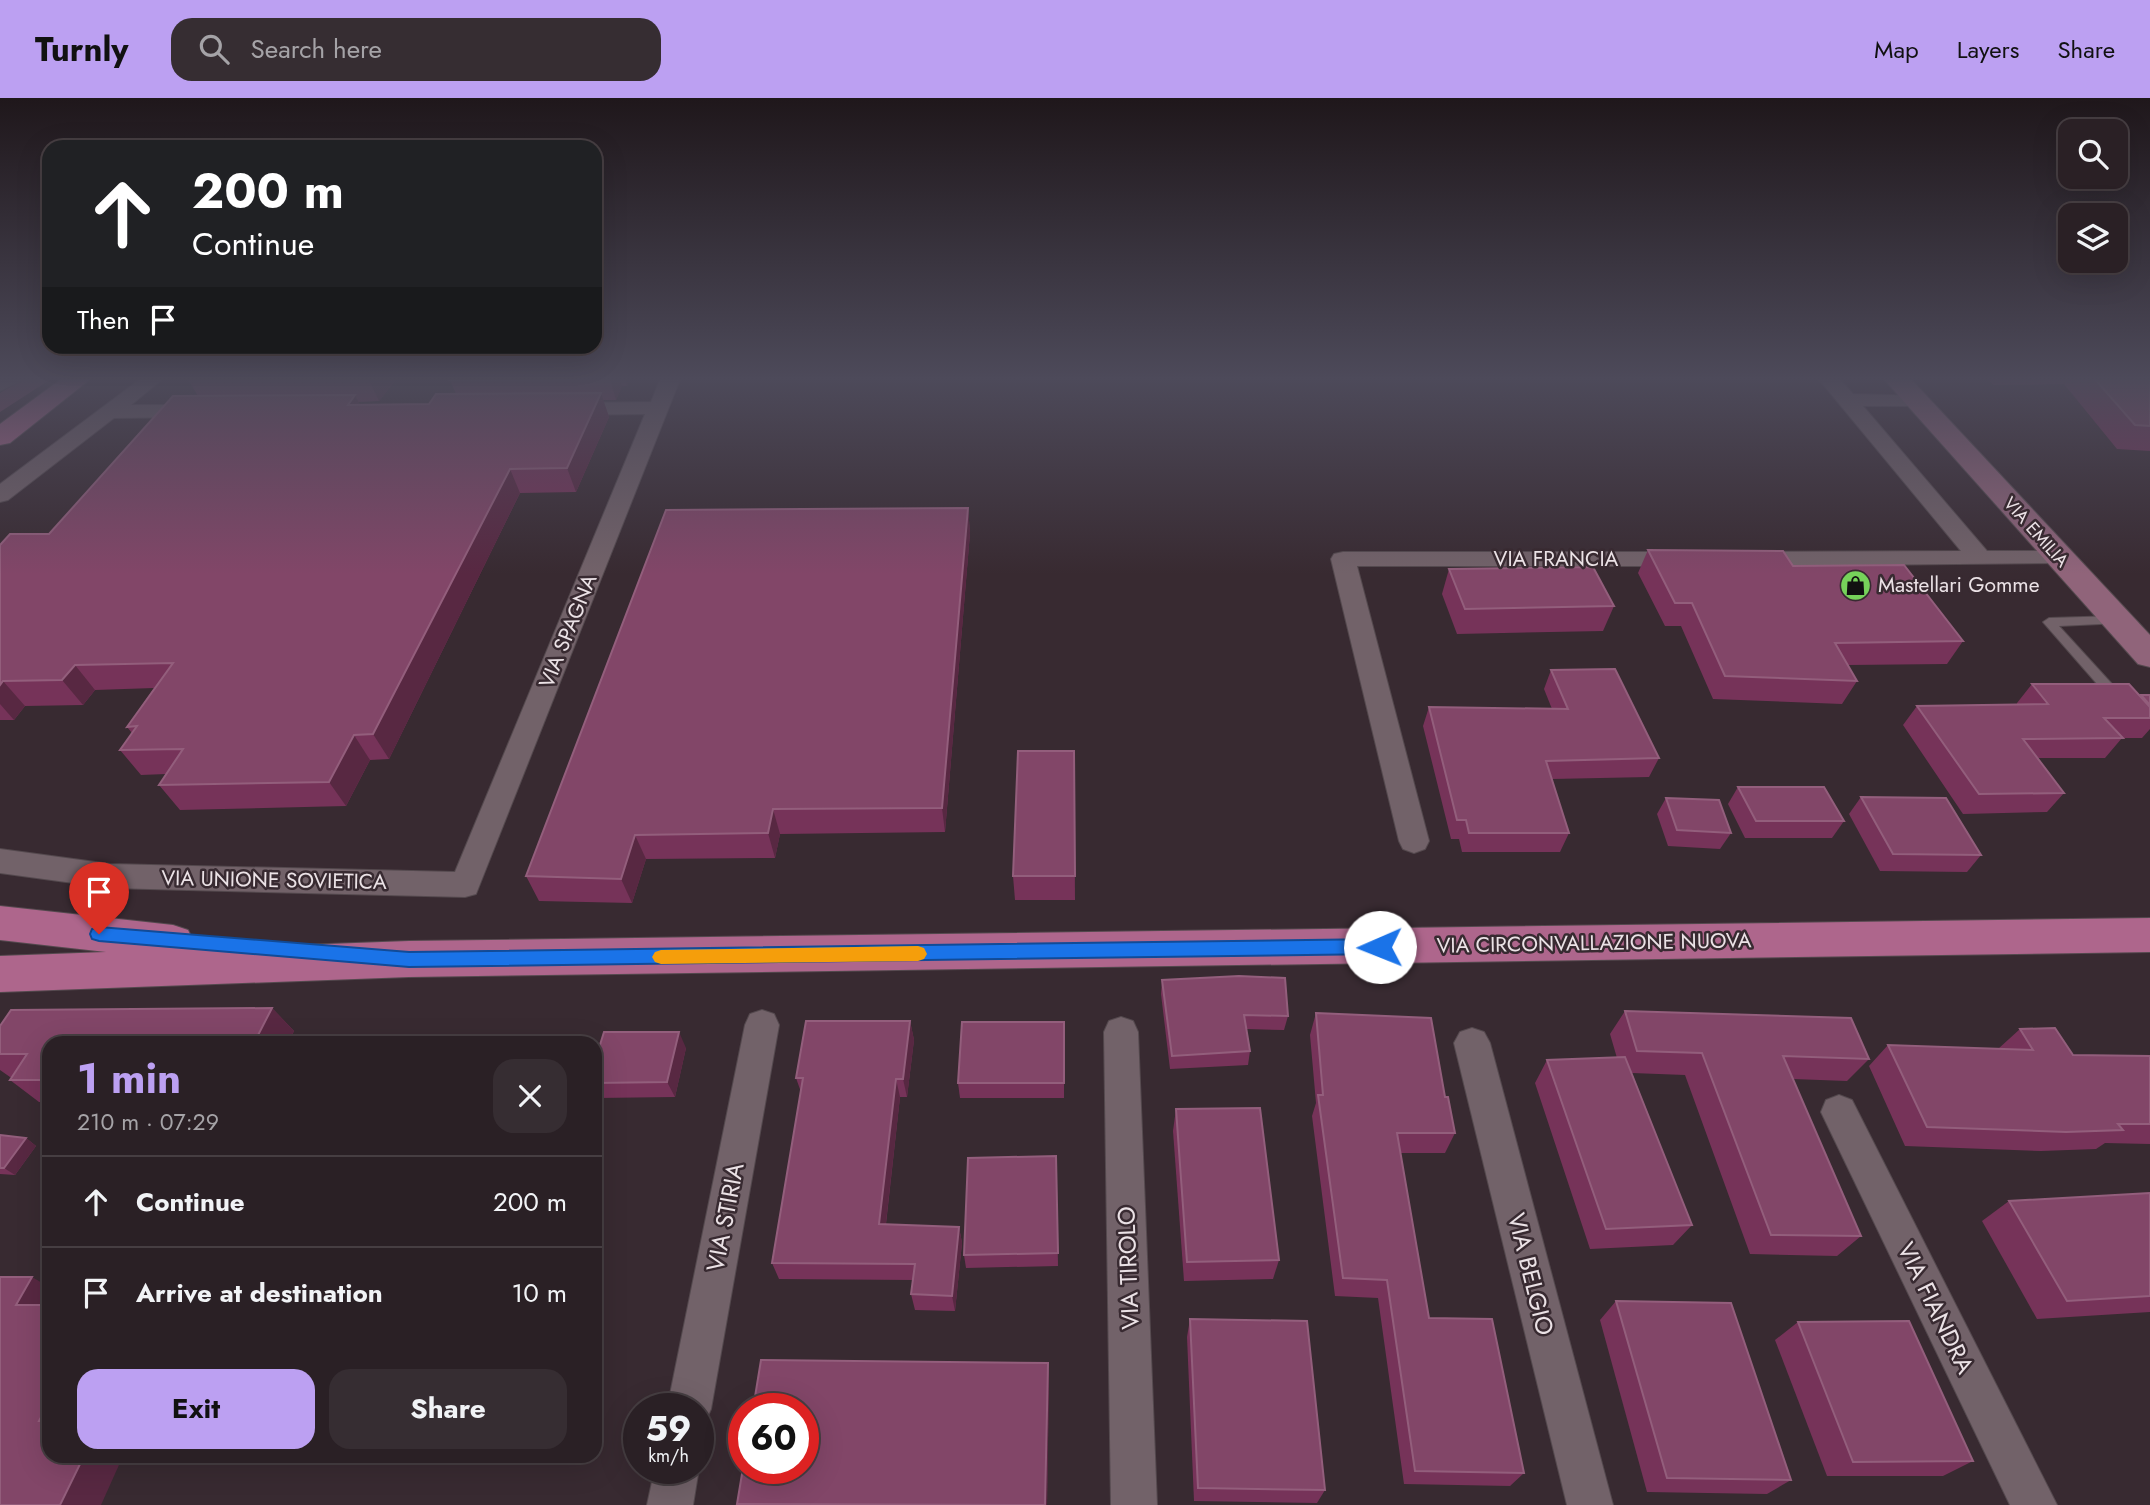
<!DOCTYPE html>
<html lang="en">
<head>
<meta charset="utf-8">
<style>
	body { margin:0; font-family:Jost,sans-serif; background:#362d32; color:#f1f3f6; height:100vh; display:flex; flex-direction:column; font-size:26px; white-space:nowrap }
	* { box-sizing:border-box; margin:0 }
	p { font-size:23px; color:#a5a3a7 }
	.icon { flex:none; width:38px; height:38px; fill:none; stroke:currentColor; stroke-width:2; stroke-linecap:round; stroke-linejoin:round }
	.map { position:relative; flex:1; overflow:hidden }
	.sheet { position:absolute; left:42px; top:938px; width:560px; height:427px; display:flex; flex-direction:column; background:#2a2025; border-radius:21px; box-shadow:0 7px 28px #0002,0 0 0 2px #463e42 }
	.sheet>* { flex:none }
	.top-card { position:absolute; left:42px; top:42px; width:560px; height:214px; border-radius:21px; box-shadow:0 7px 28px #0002,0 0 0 2px #463e42; background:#202124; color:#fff; overflow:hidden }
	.controls { position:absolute; left:2058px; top:21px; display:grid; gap:14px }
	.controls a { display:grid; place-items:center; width:70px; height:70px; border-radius:14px; background:#2a2025; box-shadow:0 7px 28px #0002,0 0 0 2px #463e42; font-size:35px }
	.speed { position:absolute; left:623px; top:1295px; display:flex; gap:14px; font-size:35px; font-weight:700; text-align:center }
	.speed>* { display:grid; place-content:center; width:91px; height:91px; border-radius:50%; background:#2a2025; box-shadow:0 7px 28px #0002,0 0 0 2px #463e42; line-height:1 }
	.speed small { font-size:18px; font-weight:400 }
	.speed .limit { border:10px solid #d22; background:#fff; color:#111 }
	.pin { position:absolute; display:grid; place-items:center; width:60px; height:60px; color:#fff; margin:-72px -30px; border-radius:50% 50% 50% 0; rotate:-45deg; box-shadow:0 0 7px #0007 }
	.pin .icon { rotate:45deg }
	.me { position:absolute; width:77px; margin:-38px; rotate:269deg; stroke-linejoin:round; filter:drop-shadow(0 0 5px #0008) }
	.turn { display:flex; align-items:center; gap:24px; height:147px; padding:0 35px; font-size:32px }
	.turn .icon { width:91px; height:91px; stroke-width:2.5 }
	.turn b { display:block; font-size:49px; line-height:60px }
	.then { display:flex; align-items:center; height:66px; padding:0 35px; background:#0003; gap:14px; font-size:26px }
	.round { display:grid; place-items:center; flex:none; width:74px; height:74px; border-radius:21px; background:#362d32 }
	.summary { display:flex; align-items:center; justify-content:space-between; height:119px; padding:0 35px }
	h1 { font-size:42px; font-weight:700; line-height:52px; color:#bca0f2 }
	.button { display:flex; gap:14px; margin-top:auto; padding:14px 35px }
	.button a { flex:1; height:80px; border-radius:21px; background:#bca0f2; color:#111; font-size:28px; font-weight:700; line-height:80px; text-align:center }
	.button a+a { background:#362d32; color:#f1f3f6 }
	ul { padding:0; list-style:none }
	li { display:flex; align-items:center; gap:21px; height:91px; padding:0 35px; border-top:2px solid #463e42 }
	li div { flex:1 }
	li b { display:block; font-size:26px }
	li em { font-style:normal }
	header { display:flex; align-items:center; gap:42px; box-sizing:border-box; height:98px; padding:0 35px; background:#bca0f2; color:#111 }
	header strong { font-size:33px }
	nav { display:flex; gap:38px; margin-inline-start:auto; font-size:24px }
	.search { width:490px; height:63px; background:#362d32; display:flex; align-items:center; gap:18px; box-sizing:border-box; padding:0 24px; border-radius:21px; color:#a5a3a7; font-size:26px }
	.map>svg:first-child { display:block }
	.green { fill:#78435e }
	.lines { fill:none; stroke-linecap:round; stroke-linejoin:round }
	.service-casing { stroke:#54494e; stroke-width:2 }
	.minor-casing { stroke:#54494e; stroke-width:2 }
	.secondary-casing { stroke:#54494e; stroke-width:2 }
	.primary-casing { stroke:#54494e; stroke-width:2 }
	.service { fill:#726269; fill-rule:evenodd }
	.minor { fill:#726269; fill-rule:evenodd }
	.secondary { fill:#90647a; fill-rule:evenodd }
	.primary { fill:#ae668c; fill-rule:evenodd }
	.wall { fill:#763359 }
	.shaded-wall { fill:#582842 }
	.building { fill:#824668; stroke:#935e7c; stroke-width:2 }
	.route { fill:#1a73e8; stroke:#114b97; stroke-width:2 }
	.slow { fill:#f59e0b }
	.labels { text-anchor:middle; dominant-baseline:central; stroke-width:5; stroke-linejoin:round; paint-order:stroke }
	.far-street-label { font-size:18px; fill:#ebe2e6; stroke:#382a31 }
	.street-label { font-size:21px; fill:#ebe2e6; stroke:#382a31 }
	.poi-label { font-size:21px; fill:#ebe2e6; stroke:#382a31; text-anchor:start }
	.near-street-label { font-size:24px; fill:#ebe2e6; stroke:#382a31 }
</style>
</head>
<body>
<header>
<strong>Turnly</strong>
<div class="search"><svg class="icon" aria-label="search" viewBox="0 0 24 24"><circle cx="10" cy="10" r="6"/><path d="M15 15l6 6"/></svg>Search here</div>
<nav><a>Map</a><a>Layers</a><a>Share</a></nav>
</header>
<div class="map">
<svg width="2150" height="1407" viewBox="0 0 2150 1407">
	<rect width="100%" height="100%" fill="#382a31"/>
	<path class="green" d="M 27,279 L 54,279 L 0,314 L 0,295 Z"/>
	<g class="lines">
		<defs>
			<path id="service" d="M 2117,518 L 2121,519 L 2123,522 L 2121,525 L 2059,528 L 2122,597 L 2123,600 L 2122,603 L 2112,603 L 2043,524 L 2049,520 Z"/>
			<g id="minor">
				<path d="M 0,279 L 24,279 L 21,283 L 0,293 Z"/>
				<path d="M 143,279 L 165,279 L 131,307 L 199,307 L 206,309 L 210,313 L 206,317 L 199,319 L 114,320 L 8,402 L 0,404 L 0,386 Z"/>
				<path d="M 661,279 L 681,279 L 476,796 L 465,799 L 110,790 L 0,775 L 0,751 L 110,766 L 455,774 L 645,316 L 567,317 L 560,315 L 556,311 L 560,307 L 567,305 L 651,304 Z"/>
				<path d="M 1817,279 L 1838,279 L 1853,296 L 1923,298 L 1926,302 L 1923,306 L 1916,308 L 1863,308 L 1987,453 L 2060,453 L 2069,455 L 2072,460 L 2069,465 L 1748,468 L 1739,466 L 1736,461 L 1739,456 L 1748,454 L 1961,453 Z"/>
				<path d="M 1343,454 L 1685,454 L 1694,456 L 1697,461 L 1694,466 L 1685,468 L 1357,468 L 1429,743 L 1425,751 L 1414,755 L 1403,751 L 1399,743 L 1331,461 L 1334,456 Z"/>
				<path d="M 762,912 L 774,916 L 779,927 L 711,1311 L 704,1326 L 698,1329 L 698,1311 L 667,1311 L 745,927 L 750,916 Z"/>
				<path d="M 1121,919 L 1133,923 L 1138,934 L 1157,1407 L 1111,1407 L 1104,934 L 1109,923 Z"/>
				<path d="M 1472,930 L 1484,934 L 1490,945 L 1613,1407 L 1567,1407 L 1454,945 L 1460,934 Z"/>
				<path d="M 1839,997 L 1852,1002 L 2057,1407 L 2010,1407 L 1821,1014 L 1826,1002 Z"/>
				<path d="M 698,1367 L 699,1370 L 693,1407 L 647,1407 L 655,1370 L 698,1370 Z"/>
			</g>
			<path id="secondary" d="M 1882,279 L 1909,279 L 2150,537 L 2150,569 L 2138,566 Z"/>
			<g id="primary">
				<path d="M 64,279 L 93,279 L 10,345 L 0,347 L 0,326 Z"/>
				<path d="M 0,808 L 173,827 L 188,832 L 194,844 L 191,851 L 409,843 L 2150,820 L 2150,854 L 409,879 L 0,894 L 0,858 L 106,854 L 0,842 Z"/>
			</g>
		</defs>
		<use href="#service" class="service-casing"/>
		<use href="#minor" class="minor-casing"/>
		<use href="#secondary" class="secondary-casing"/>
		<use href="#primary" class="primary-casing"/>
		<use href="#service" class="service"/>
		<use href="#minor" class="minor"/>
		<use href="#secondary" class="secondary"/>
		<use href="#primary" class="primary"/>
	</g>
	<g class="wall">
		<path d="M 398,279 L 379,303 L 358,304 L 360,307 L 429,306 L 456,296 L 450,282 L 452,279 L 632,279 L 627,288 L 622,288 L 616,302 L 603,302 L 609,319 L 576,394 L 520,395 L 389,661 L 370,662 L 346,708 L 180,712 L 159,687 L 166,676 L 141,677 L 120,652 L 132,635 L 127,629 L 154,590 L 95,592 L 83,607 L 25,608 L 14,622 L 0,622 L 0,447 L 49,436 L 198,298 L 188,281 Z"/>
		<path d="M 1985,279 L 2150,279 L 2150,353 L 2117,351 L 2064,286 L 1994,287 Z"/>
		<path d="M 968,410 L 970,435 L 945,734 L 780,736 L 775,760 L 646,761 L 632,805 L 539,803 L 526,778 Z"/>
		<path d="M 1648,452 L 1793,468 L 1963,543 L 1947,566 L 1848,567 L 1857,583 L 1842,606 L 1713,601 L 1681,528 L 1665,528 L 1638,475 Z"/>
		<path d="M 1449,471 L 1614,508 L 1603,533 L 1457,536 L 1442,496 Z"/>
		<path d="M 1551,572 L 1659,660 L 1649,679 L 1552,681 L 1569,735 L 1560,754 L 1462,754 L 1459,741 L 1451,741 L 1423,628 L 1429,609 L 1552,611 L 1544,591 Z"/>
		<path d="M 2032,586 L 2140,598 L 2141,597 L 2150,597 L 2150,631 L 2142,640 L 2122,640 L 2105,660 L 2037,660 L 2064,695 L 2047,714 L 1963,716 L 1903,627 L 1917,608 L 2017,606 L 2017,605 Z"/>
		<path d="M 1074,653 L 1075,802 L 1015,802 L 1013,778 Z"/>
		<path d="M 1738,689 L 1844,723 L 1832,740 L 1745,740 L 1728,706 Z"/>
		<path d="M 1861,699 L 1981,757 L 1967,774 L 1880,773 L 1849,716 Z"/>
		<path d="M 1666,700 L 1731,735 L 1720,751 L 1668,748 L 1657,716 Z"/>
		<path d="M 1162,882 L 1288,918 L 1284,932 L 1246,931 L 1250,953 L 1248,967 L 1170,971 L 1161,896 Z"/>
		<path d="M 272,910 L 294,933 L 288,945 L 49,945 L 49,1004 L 39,1004 L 10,982 L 12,979 L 10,979 L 0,972 L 0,928 Z"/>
		<path d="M 1625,913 L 1869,961 L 1847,983 L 1793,981 L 1861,1138 L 1837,1158 L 1750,1156 L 1685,977 L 1632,975 L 1692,1127 L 1673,1147 L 1590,1151 L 1535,985 L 1547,962 L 1617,960 L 1610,936 Z"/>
		<path d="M 1316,915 L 1445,999 L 1455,1035 L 1445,1055 L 1400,1055 L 1429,1220 L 1524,1375 L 1510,1388 L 1404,1386 L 1378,1200 L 1335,1198 L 1312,1018 L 1316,1005 L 1310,937 Z"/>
		<path d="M 910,923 L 914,942 L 907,999 L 900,999 L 886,1126 L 959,1129 L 962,1145 L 955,1213 L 915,1212 L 911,1196 L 913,1182 L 779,1181 L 772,1165 L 801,994 L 796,980 Z"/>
		<path d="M 1064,924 L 1064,1000 L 960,1000 L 958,985 Z"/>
		<path d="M 2020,931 L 2073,957 L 2150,958 L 2150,1046 L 2105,1045 L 2096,1051 L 2041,1053 L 1905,1048 L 1869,968 L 1888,947 L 1998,951 Z"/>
		<path d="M 686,950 L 675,999 L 597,1000 L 595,996 L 595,963 Z"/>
		<path d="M 1176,1011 L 1279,1162 L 1273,1181 L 1184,1183 L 1173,1033 Z"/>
		<path d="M 0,1037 L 26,1040 L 36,1048 L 15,1077 L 0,1076 Z"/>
		<path d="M 1056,1058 L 1058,1168 L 966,1170 L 964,1157 Z"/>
		<path d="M 2150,1095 L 2150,1214 L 2037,1221 L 1982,1123 L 2009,1103 Z"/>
		<path d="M 1616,1203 L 1791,1382 L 1767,1396 L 1647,1394 L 1600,1222 Z"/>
		<path d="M 1190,1221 L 1325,1392 L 1317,1405 L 1194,1403 L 1187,1239 Z"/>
		<path d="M 1798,1224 L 1973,1363 L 1943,1378 L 1827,1378 L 1775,1242 Z"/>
		<path d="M 1048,1265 L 1049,1281 L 1047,1407 L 738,1407 L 737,1406 Z"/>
	</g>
	<g class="shaded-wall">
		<path d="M 369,279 L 398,279 L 379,303 L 368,280 Z"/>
		<path d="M 611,279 L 619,279 L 622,288 L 616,302 L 610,281 Z"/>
		<path d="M 624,279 L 632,279 L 627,288 Z"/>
		<path d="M 601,295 L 609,319 L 576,394 L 567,370 Z"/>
		<path d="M 355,297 L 367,321 L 348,307 Z"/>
		<path d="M 510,371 L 520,395 L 389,661 L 373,636 Z"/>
		<path d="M 968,410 L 970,435 L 945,734 L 942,710 Z"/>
		<path d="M 75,567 L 95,592 L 83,607 L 62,582 Z"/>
		<path d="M 3,583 L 25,608 L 14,622 L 0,606 L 0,587 Z"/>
		<path d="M 354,637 L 370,662 L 346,708 L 329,684 Z"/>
		<path d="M 773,711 L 780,736 L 775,760 L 768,735 Z"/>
		<path d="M 635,737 L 646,761 L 632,805 L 621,781 Z"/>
		<path d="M 272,910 L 294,933 L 288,945 L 254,945 Z"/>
		<path d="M 910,923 L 914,942 L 907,999 L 903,981 Z"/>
		<path d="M 679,934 L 686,950 L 675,999 L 667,984 Z"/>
		<path d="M 896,981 L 900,999 L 884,1142 L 879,1126 Z"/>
		<path d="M 26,1040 L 36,1048 L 15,1077 L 4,1070 Z"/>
		<path d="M 959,1129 L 962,1145 L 955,1213 L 952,1198 Z"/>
		<path d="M 32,1179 L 49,1189 L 49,1224 L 16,1207 Z"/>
		<path d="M 1048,1265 L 1049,1281 L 1047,1407 L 1045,1407 Z"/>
		<path d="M 49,1304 L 49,1327 L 39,1323 Z"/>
		<path d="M 84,1358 L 123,1358 L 101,1407 L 60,1407 Z"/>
	</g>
	<g class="building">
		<path d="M 190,279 L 369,279 L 368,280 L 188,281 Z"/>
		<path d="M 452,279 L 611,279 L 610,281 L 450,282 Z"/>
		<path d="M 2093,279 L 2150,279 L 2150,328 L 2135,327 Z"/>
		<path d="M 601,295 L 567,370 L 510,371 L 373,636 L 354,637 L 329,684 L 159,687 L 183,651 L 120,652 L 137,628 L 127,629 L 173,565 L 75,567 L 62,582 L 3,583 L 0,587 L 0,447 L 10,436 L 49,436 L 173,298 L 355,297 L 348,307 L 429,306 L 436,296 Z"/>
		<path d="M 968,410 L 942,710 L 773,711 L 768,735 L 635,737 L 621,781 L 526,778 L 666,412 Z"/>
		<path d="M 1648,452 L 1783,453 L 1793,468 L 1904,467 L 1963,543 L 1835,545 L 1857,583 L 1725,578 L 1692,505 L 1675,505 Z"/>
		<path d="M 1593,469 L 1614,508 L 1465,511 L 1449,471 Z"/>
		<path d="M 1615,571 L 1659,660 L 1546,663 L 1569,735 L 1469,735 L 1466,722 L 1457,722 L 1429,609 L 1568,611 L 1551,572 Z"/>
		<path d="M 2032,586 L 2129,586 L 2150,609 L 2150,620 L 2104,620 L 2123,640 L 2023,641 L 2064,695 L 1979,696 L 1917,608 L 2048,606 Z"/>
		<path d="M 2141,597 L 2150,597 L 2150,607 Z"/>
		<path d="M 1018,653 L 1074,653 L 1075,778 L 1013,778 Z"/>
		<path d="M 1738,689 L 1824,689 L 1844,723 L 1756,723 Z"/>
		<path d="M 1861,699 L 1946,700 L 1981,757 L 1893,756 Z"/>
		<path d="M 1666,700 L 1719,702 L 1731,735 L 1677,732 Z"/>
		<path d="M 1239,878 L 1285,880 L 1288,918 L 1244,917 L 1250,953 L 1172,958 L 1162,882 Z"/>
		<path d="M 272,910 L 254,945 L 49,945 L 49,982 L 10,982 L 27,956 L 0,956 L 0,928 L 11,912 Z"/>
		<path d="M 1625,913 L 1851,920 L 1869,961 L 1783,958 L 1861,1138 L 1771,1137 L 1702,955 L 1637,953 Z"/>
		<path d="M 1316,915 L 1431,920 L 1445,999 L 1448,999 L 1455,1035 L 1397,1035 L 1429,1220 L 1492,1221 L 1524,1375 L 1415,1373 L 1387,1182 L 1343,1180 L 1318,997 L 1323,997 Z"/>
		<path d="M 806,923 L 910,923 L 903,981 L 896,981 L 879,1126 L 959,1129 L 952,1198 L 911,1196 L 915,1166 L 772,1165 L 803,980 L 796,980 Z"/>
		<path d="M 962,924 L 1064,924 L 1064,985 L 958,985 Z"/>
		<path d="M 2055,930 L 2073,957 L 2150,958 L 2150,1026 L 2118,1026 L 2123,1032 L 2066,1034 L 1927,1029 L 1888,947 L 2033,952 L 2020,931 Z"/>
		<path d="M 604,934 L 679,934 L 667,984 L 595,985 L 595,963 Z"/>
		<path d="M 1625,959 L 1692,1127 L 1606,1131 L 1547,962 Z"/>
		<path d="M 1260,1010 L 1279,1162 L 1187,1164 L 1176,1011 Z"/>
		<path d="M 0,1037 L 26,1040 L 4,1070 L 0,1070 Z"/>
		<path d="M 1056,1058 L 1058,1155 L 964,1157 L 968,1060 Z"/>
		<path d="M 2150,1095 L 2150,1198 L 2067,1203 L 2009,1103 Z"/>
		<path d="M 0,1179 L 32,1179 L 16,1207 L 49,1207 L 49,1304 L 39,1323 L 49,1323 L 49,1358 L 84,1358 L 60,1407 L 0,1407 Z"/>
		<path d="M 1616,1203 L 1731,1205 L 1791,1382 L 1667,1380 Z"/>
		<path d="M 1190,1221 L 1307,1223 L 1325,1392 L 1198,1390 Z"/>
		<path d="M 1909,1223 L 1973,1363 L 1853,1364 L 1798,1224 Z"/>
		<path d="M 761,1262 L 1048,1265 L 1045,1407 L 737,1406 L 744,1364 L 744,1370 L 803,1370 L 803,1311 L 753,1311 Z"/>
	</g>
	<linearGradient id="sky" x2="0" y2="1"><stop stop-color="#1f171b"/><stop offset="0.59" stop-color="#4d4a5a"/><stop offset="1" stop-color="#4d4a5a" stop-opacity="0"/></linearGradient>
	<rect width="2150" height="476" fill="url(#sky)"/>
	<path class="route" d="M 99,829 L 409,854 L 1380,841 L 1386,844 L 1389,849 L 1386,854 L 1380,856 L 409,869 L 99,843 L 92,841 L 90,836 L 92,831 Z"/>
	<path class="slow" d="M 918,848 L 924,850 L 927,856 L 924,861 L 918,863 L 661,866 L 655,864 L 652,859 L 655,854 L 661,852 Z"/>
	<defs>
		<symbol id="shop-disc" viewBox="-11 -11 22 22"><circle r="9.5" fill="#76d25a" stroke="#382a31"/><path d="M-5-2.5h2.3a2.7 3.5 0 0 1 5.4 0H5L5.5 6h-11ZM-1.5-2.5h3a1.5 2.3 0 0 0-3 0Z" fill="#111"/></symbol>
	</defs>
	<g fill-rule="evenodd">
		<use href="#shop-disc" x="1838" y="470" width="35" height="35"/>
	</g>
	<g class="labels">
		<g class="far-street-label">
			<text transform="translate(2036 434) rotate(48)">VIA EMILIA</text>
		</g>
		<g class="street-label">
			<text x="1556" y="461">VIA FRANCIA</text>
			<text transform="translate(568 533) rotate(-68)">VIA SPAGNA</text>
			<text transform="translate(274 782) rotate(1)">VIA UNIONE SOVIETICA</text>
			<text transform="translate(1594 845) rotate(-1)">VIA CIRCONVALLAZIONE NUOVA</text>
		</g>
		<g class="poi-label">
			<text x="1878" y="487">Mastellari Gomme</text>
		</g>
		<g class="near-street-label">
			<text transform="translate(725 1119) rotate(-79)">VIA STIRIA</text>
			<text transform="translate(1128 1170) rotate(-92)">VIA TIROLO</text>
			<text transform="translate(1531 1176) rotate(76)">VIA BELGIO</text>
			<text transform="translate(1936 1210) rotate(64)">VIA FIANDRA</text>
		</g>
	</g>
</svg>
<div class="controls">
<a><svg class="icon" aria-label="search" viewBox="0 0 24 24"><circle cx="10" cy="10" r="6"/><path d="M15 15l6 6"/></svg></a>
<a><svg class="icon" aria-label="layers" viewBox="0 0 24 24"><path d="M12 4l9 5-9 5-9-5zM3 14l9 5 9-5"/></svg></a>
</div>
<div class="speed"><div>59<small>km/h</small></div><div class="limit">60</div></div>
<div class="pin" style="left:99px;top:836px;background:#d93025"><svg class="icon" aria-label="arrive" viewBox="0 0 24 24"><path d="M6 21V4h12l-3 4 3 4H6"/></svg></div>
<svg class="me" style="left:1380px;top:849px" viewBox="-20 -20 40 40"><circle r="19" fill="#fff"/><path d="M0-13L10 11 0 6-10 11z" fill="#1a73e8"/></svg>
<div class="top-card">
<div class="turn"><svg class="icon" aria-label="ahead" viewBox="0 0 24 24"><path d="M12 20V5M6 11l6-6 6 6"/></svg><div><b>200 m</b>Continue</div></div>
<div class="then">Then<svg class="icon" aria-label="arrive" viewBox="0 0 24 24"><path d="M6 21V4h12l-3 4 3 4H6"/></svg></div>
</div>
<section class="sheet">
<div class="summary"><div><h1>1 min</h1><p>210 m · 07:29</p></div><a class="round"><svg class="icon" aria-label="close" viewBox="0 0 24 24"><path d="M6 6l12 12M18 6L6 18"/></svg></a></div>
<ul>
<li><svg class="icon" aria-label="ahead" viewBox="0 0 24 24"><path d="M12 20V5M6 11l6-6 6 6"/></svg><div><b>Continue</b></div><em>200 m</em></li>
<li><svg class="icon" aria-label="arrive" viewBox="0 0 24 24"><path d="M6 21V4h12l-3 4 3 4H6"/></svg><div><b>Arrive at destination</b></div><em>10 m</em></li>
</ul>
<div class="button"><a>Exit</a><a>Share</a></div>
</section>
</div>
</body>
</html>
